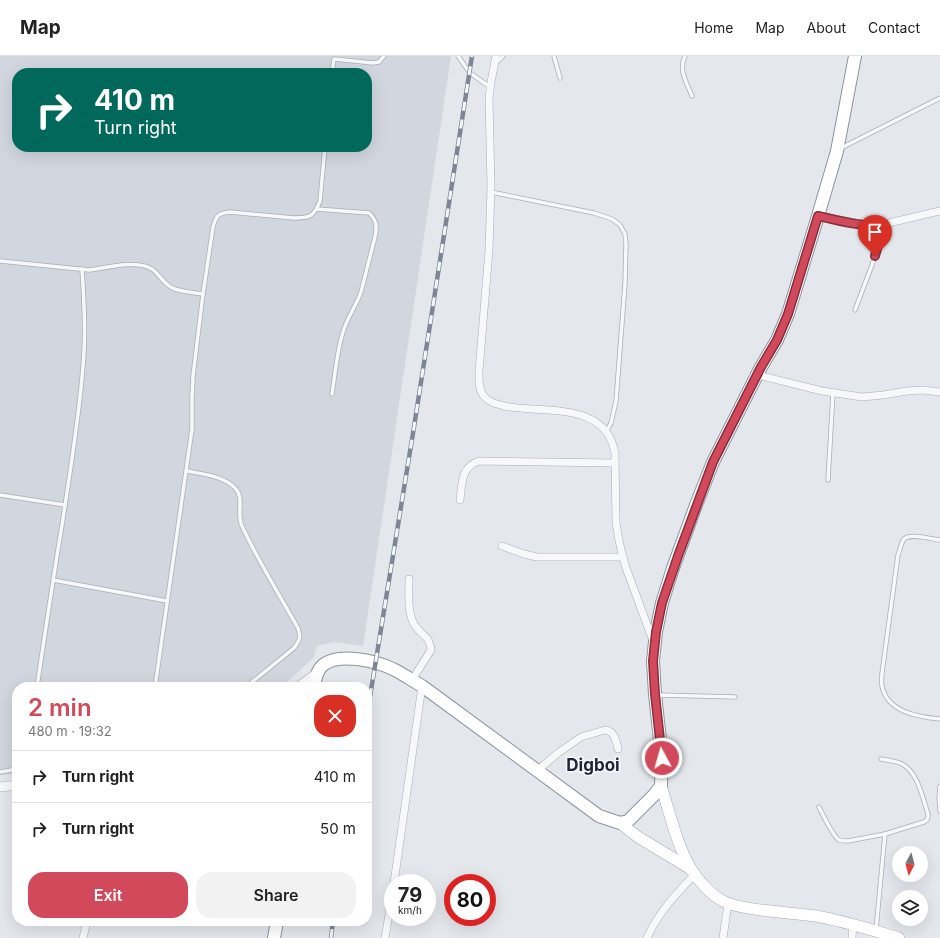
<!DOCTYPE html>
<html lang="en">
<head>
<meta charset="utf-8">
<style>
	body { margin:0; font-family:Inter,sans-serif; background:#f2f2f2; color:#222; height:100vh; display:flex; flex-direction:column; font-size:15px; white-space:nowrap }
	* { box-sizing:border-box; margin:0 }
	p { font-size:13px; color:#767676 }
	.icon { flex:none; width:22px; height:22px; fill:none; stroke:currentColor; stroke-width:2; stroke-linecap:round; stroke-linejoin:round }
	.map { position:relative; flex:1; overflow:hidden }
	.sheet { position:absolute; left:12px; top:626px; width:360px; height:244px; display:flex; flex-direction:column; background:#fff; border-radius:16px; box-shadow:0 4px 16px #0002 }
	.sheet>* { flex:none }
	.hud { position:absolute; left:12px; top:12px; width:360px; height:84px; border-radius:16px; box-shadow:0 4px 16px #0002; background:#00695c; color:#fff; overflow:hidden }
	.needle { width:26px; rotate:186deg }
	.buttons { position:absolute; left:892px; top:790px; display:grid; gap:8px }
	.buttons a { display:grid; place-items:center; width:36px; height:36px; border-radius:50%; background:#fff; box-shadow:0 4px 16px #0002; font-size:20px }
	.speed { position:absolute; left:384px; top:818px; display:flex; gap:8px; font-size:20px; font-weight:700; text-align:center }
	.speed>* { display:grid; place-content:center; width:52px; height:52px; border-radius:50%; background:#fff; box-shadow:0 4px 16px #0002; line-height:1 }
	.speed small { font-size:10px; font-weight:400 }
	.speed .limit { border:6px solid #d22; background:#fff; color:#111 }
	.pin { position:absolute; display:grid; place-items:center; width:34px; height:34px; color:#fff; margin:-41px -17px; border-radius:50% 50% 50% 0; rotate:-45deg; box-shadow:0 0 4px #0007 }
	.pin .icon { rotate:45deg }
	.me { position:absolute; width:44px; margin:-22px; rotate:354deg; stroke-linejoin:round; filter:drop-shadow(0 0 3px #0008) }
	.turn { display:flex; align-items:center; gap:14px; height:84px; padding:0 16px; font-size:18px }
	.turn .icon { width:52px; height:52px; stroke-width:2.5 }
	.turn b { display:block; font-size:28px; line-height:34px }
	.round { display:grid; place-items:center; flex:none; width:42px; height:42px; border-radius:16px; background:#f2f2f2 }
	.head { display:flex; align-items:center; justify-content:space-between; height:68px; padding:0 16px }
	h1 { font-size:24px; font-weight:600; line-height:30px; color:#d1495b }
	.button { display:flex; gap:8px; margin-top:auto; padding:8px 16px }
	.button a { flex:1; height:46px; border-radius:16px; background:#d1495b; color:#fff; font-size:16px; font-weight:600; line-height:46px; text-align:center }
	.button a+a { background:#f2f2f2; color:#222 }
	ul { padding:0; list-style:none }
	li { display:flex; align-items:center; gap:12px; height:52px; padding:0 16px; border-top:1px solid #e0e0e0 }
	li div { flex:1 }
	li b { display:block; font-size:15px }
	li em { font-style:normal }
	header { display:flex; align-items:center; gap:24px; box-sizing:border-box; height:56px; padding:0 20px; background:#fff; border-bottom:1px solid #e0e0e0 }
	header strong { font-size:19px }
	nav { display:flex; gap:22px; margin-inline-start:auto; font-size:14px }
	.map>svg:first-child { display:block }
	.built { fill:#d2d6de; fill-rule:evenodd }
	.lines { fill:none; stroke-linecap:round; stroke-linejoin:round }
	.service-casing { stroke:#a9aeb7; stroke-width:5 }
	.minor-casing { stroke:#a9aeb7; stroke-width:8 }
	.tertiary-casing { stroke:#a9aeb7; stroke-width:10 }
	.primary-casing { stroke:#a3abb8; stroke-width:12 }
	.trunk-casing { stroke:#8b94a3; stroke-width:14 }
	.service { stroke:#f7f8fa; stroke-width:3.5 }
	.minor { stroke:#f7f8fa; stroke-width:7 }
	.tertiary { stroke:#f7f8fa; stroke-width:9 }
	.primary { stroke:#fff; stroke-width:11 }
	.trunk { stroke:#fff; stroke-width:12 }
	.rail-casing { stroke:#7d8696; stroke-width:4.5 }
	.rail { stroke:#f4f6f9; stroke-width:3; stroke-dasharray:9; stroke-linecap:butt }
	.route-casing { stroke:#882f3b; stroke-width:10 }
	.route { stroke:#d1495b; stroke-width:7 }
	.labels { text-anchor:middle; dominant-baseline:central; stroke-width:3.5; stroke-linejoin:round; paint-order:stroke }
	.district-label { font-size:17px; font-weight:bold; fill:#1d2536; stroke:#f4f6f9 }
</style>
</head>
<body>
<header>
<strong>Map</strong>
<nav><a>Home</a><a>Map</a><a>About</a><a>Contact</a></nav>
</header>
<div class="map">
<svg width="940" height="882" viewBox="0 0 940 882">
	<rect width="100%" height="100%" fill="#e4e7ec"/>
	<path class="built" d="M 0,0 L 451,0 L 363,590 L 334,586 L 317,590 L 314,601 L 282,631 L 17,631 L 17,718 L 0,719 ZM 17,17 L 367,17 L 367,91 L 17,91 Z"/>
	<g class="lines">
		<defs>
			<g id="service">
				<path d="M 458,0 L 470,17 L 490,31"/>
				<path d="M 554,0 L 560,22"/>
				<path d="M 685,0 C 678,14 687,27 692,40"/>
				<path d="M 496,7 L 503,0"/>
				<path d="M 332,17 L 334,3 L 373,7 L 379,6 L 384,0"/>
				<path d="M 841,92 L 940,42"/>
				<path d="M 491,136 L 594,157 L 612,163 L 620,169 L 625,178 L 626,188 L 625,228 L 616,345 L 611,367 L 606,376"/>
				<path d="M 317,153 L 369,157 C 377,164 377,172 375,181 L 361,236 C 356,250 347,262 343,276 C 337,295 335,318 332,338"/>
				<path d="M 0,205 L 89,214 C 107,212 133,204 150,212 C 157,215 161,224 168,229 C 175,236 193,236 203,238 L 213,171 C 216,160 218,157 230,156 L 294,162 C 309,162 314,161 320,145 L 325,91"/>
				<path d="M 855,254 L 872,209 L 884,168"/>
				<path d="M 187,415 C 202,418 224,420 235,432 C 245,442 236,458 242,470 C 258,505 279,538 298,572 C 301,581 300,584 294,592 L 246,631"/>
				<path d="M 828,424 L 833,337"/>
				<path d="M 0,439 L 65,449"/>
				<path d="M 940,484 C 931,483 912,477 904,483 C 901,487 900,494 898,499 L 882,617 C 882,621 881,626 882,630 C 887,656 918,661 940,663"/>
				<path d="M 53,524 L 167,545"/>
				<path d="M 37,631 C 45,577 53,523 62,469 C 70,416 79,363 83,310 C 86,278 84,245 82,213"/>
				<path d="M 155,631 L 192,373 L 192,341 L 193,320 L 203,238"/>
				<path d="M 658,639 L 735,641"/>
				<path d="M 0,716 L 17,713"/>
				<path d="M 940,730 L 939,742 L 940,755"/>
				<path d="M 819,751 C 823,759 832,779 839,784 C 842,785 845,785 848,785 L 885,778"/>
				<path d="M 876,874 L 885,778 L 924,766 C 928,764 928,762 928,758 C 923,743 918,716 902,708 C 896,705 888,704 881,703"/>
			</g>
			<g id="minor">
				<path d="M 496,0 L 491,26 L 489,42 L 491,131 L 489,194 L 479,315 C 479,323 478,332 483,339 C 488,346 496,348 504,350 C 543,358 607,344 615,398 L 616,466 L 619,485 L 625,509 L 653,585"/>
				<path d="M 818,160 L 862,168 L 876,170 L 940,155"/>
				<path d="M 758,319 L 822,335 L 862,341 L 883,339 L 907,335 L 923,334 L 940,336"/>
				<path d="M 460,444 C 462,427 461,411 479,405 L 615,407"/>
				<path d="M 502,490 L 524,498 L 537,501 L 623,501"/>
				<path d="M 409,523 C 409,538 407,555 414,568 C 420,579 430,579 431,594 L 412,624"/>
				<path d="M 537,715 L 558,697 L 581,681 L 605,674 C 615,675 616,685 618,693"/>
				<path d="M 394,827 L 422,630"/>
				<path d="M 83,882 L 87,865"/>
				<path d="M 385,882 L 393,835"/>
				<path d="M 647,882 C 658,857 676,838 695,818"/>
				<path d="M 723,882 L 728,847"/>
				<path d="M 852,882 L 853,868"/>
			</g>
			<g id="tertiary">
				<path d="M 298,631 L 317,617"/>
				<path d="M 0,731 L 17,729"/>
			</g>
			<g id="primary">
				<path d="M 661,730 C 670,757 676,787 691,813 C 698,824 711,839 723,845 C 734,851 749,852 761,854 C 780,856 798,858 816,860 C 844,865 872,874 899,882"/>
				<path d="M 620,767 L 638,781 L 691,813"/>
			</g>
			<g id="trunk">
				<path d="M 314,631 C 315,623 317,614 323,609 C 339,596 376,605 393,613 C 403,618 413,625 422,630 L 599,760 L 620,767 L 628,765 L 654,739 L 661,730 L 662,702 L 655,638 L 653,605 L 656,576 L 662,547 L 673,512 L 696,449 L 713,406 L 761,311 L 777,284 L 788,258 L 818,160 L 837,95 L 855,0"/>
				<path d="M 274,882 L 277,865"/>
			</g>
		</defs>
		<use href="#service" class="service-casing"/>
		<use href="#minor" class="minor-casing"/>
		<use href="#tertiary" class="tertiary-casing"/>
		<use href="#primary" class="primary-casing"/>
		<use href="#trunk" class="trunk-casing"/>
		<use href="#service" class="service"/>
		<use href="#minor" class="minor"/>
		<use href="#tertiary" class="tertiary"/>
		<use href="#primary" class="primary"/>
		<use href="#trunk" class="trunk"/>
		<defs>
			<g id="rail">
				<path d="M 367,659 L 414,371 L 472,0"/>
				<path d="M 331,882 L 333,865"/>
			</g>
		</defs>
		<use href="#rail" class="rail-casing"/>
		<use href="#rail" class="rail"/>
	</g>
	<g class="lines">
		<defs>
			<path id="route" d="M 662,702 L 655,638 L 653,605 L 656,576 L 662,547 L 678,500 L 713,406 L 761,311 L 777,284 L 788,258 L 818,160 C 838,164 863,172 884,168 L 875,200"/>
		</defs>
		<use href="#route" class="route-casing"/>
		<use href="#route" class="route"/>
	</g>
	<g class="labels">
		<g class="district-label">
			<text x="593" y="709">Digboi</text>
		</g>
	</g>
</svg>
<div class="buttons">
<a><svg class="needle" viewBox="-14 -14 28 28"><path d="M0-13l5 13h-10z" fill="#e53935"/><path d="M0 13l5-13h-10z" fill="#767676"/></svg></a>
<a><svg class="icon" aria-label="layers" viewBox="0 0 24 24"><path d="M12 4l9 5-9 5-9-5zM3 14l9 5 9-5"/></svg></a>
</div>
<div class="speed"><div>79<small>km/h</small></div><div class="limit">80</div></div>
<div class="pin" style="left:875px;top:200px;background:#d93025"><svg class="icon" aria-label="arrive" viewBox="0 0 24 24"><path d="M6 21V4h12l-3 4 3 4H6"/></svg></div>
<svg class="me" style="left:662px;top:702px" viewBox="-20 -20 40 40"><circle r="17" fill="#d1495b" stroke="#fff" stroke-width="3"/><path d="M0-11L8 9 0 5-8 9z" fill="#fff"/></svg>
<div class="hud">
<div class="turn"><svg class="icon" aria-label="right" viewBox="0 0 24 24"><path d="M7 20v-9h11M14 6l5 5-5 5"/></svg><div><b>410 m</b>Turn right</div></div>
</div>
<section class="sheet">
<div class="head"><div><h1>2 min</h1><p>480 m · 19:32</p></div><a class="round" style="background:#d93025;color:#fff"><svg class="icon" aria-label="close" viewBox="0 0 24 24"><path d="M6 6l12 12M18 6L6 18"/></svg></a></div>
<ul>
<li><svg class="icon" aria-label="right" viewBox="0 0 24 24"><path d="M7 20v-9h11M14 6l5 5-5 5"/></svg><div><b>Turn right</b></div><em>410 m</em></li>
<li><svg class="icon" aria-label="right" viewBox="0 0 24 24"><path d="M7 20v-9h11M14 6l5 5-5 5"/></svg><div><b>Turn right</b></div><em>50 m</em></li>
</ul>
<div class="button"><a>Exit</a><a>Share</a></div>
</section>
</div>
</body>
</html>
